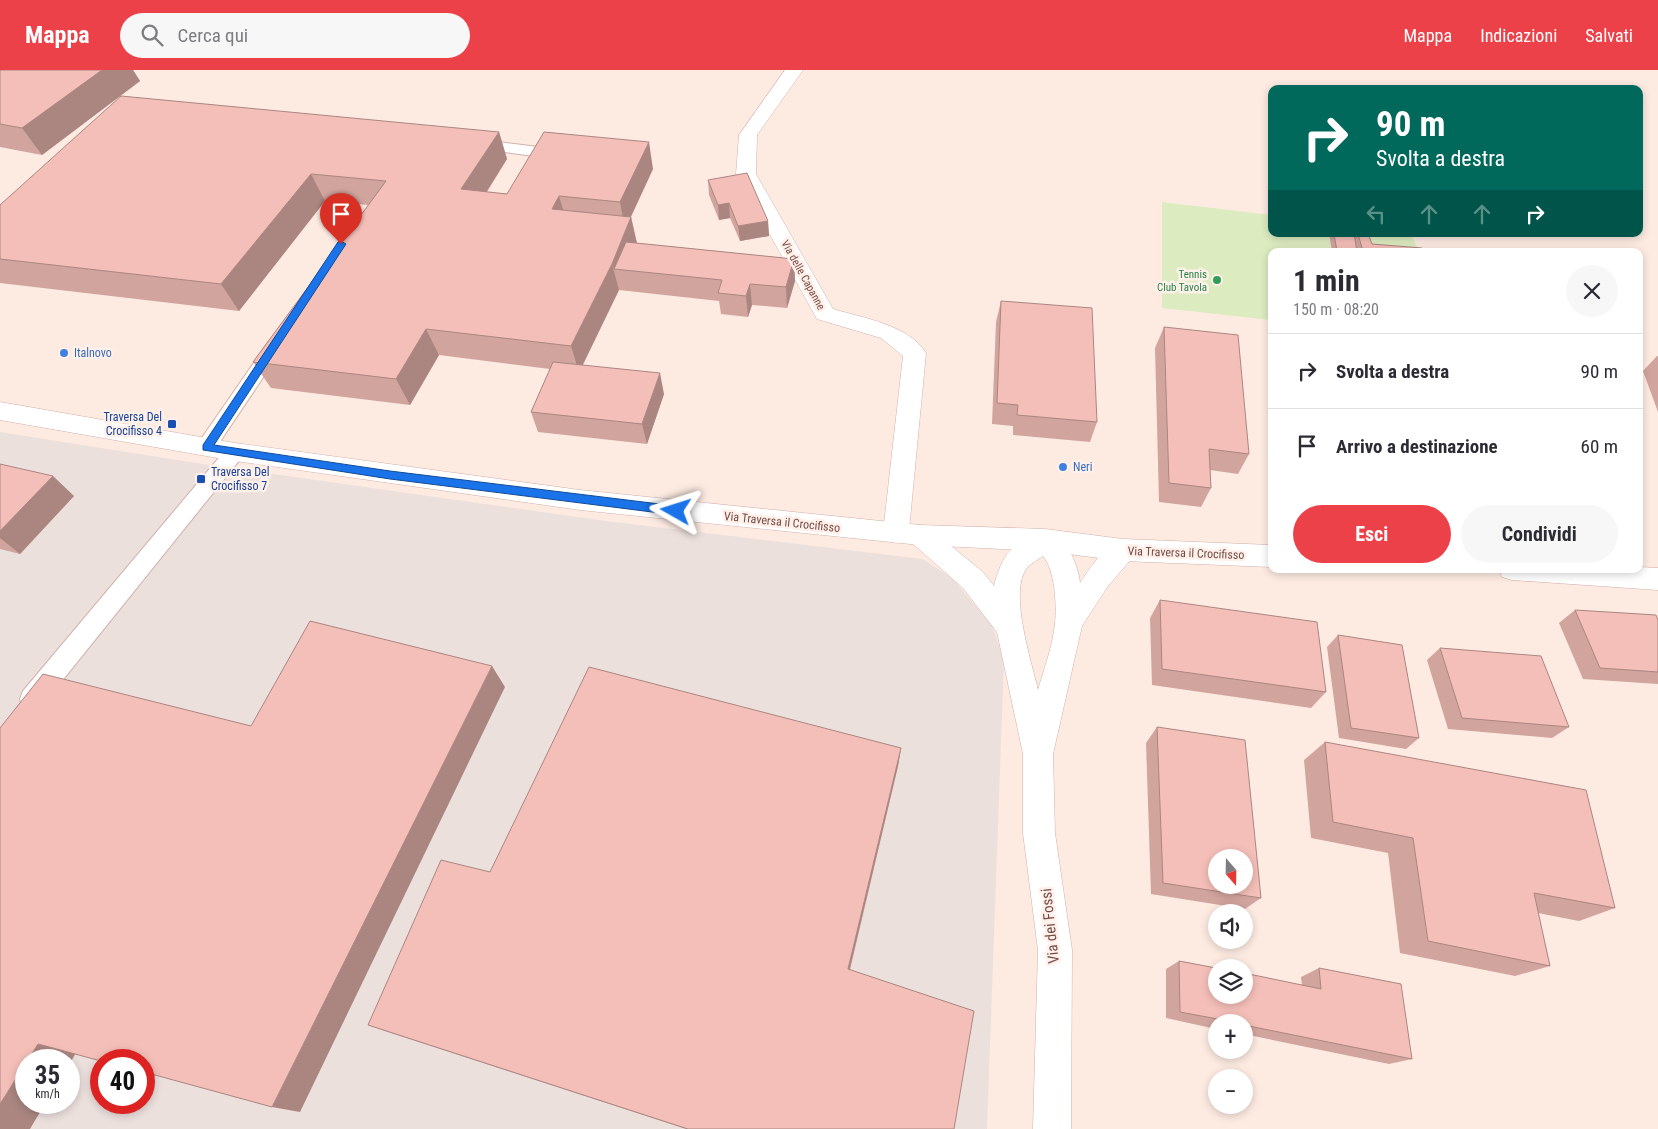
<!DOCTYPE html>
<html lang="it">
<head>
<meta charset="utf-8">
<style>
	body { margin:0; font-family:"Roboto Condensed",sans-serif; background:#f7f7f7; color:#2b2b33; height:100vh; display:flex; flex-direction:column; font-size:19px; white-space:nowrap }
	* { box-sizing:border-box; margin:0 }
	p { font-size:16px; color:#7c7c81 }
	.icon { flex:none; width:28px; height:28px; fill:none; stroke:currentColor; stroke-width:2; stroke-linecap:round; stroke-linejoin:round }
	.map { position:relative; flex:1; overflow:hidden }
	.drawer { position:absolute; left:1268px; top:178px; width:375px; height:325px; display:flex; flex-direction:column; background:#fff; border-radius:10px; box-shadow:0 2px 8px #0003 }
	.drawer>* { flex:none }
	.guide { position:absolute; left:1268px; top:15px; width:375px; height:152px; border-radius:10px; box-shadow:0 2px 8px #0003; background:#00695c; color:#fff; overflow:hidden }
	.needle { width:32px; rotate:160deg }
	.controls { position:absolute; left:1208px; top:779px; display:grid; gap:10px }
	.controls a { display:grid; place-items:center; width:45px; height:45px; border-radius:50%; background:#fff; box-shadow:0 2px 8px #0003; font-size:25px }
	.speed { position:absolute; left:15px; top:979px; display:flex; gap:10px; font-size:25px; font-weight:700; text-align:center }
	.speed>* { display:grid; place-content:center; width:65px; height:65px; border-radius:50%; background:#fff; box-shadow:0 2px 8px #0003; line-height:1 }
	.speed small { font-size:12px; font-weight:400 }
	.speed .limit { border:8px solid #d22; background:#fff; color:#111 }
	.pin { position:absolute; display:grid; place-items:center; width:42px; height:42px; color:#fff; margin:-51px -21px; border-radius:50% 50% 50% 0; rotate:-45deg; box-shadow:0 0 5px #0007 }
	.pin .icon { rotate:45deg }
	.me { position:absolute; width:55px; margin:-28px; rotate:276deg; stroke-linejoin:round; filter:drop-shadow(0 0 4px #0008) }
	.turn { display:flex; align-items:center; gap:18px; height:105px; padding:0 25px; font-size:22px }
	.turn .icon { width:65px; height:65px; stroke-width:2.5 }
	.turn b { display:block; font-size:35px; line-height:42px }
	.lanes { display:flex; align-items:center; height:48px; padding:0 25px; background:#0003; justify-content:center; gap:25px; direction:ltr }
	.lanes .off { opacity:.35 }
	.round { display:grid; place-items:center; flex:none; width:52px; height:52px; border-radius:26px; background:#f7f7f7 }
	.headline { display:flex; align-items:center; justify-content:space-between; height:85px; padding:0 25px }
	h1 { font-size:30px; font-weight:700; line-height:38px }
	.action { display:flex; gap:10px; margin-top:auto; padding:10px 25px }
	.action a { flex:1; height:58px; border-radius:30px; background:#ed414a; color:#fff; font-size:20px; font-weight:700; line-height:58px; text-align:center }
	.action a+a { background:#f7f7f7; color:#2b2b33 }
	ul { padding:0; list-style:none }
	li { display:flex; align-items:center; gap:15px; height:75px; padding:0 25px; border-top:1px solid #e1e1e2 }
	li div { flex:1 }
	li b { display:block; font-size:19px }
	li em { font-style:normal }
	header { display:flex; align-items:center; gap:30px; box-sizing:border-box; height:70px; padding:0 25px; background:#ed414a; color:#fff }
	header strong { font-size:24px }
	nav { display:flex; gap:28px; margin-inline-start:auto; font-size:18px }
	.search { width:350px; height:45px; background:#f7f7f7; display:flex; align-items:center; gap:12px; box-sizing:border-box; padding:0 18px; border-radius:28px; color:#7c7c81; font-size:19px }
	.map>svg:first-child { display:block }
	.industrial { fill:#ece0dd; fill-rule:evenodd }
	.green { fill:#ddebc0 }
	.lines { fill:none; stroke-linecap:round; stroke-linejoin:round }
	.lane-casing { stroke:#d1b2ab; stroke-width:2 }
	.street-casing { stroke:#d1b2ab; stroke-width:1 }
	.secondary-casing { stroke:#d4afa8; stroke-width:1 }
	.lane { fill:#fff; fill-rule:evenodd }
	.street { fill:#fff; fill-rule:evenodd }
	.secondary { fill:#fff; fill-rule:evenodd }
	.wall { fill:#d2a49e }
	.shaded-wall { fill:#ab8681 }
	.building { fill:#f4bfb8; stroke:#ab8681; fill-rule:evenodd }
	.route { fill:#1a73e8; stroke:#114b97 }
	.leisure-dot { fill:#2e9e5b; stroke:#fff0e9; stroke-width:2 }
	.shop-dot { fill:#3f7fe0; stroke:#fff0e9; stroke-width:2 }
	.transit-dot { fill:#1a4fb4; stroke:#fff0e9; stroke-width:2 }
	.labels { text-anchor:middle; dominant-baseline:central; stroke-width:5; stroke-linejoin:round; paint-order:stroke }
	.far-leisure-label { font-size:11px; fill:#27864d; stroke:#fff0e9; text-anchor:end }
	.far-street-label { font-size:11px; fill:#764b47; stroke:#fff0e9 }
	.shop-label { font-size:12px; fill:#366cbe; stroke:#fff0e9; text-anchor:start }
	.transit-label { font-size:12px; fill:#164399; stroke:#fff0e9; text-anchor:end }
	.street-label { font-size:12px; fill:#764b47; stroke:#fff0e9 }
	.near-street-label { font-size:15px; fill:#764b47; stroke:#fff0e9 }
</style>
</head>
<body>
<header>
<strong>Mappa</strong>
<div class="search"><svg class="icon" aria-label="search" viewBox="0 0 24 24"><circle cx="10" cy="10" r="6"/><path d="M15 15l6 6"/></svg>Cerca qui</div>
<nav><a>Mappa</a><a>Indicazioni</a><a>Salvati</a></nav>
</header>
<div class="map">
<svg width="1658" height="1059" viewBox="0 0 1658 1059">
	<rect width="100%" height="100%" fill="#fdebe2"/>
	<path class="industrial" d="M 0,362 L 209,395 L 606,451 L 923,489 L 952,508 L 992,555 L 1004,590 L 987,1059 L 0,1059 ZM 26,990 L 69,990 L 69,1032 L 26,1032 ZM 101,990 L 144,990 L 144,1032 L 101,1032 Z"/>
	<path class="green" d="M 1162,132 L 1271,145 L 1271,164 L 1411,164 L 1419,181 L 1271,181 L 1271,250 L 1162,238 Z"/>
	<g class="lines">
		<defs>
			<g id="lane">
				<path d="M 473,69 L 563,80 L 568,82 L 571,85 L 568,88 L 563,90 L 468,77 L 465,74 L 468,71 Z"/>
				<path d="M 276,269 L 283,271 L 285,275 L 213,382 L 206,384 L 199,382 L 196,377 L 199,372 L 269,271 Z"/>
				<path d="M 235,374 L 242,377 L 245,382 L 242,387 L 41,637 L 32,640 L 23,637 L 20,629 L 23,621 L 228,377 Z"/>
			</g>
			<path id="street" d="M 785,0 L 803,0 L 757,65 L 756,104 L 833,239 C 863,248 909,255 926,283 L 909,460 L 911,458 L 920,455 L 929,458 L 983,502 L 994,516 C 996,506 1001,493 1007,484 C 1012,478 1038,459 1046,460 C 1065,462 1079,497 1080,513 C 1088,501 1107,472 1121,470 C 1125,469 1129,471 1132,472 L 1136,480 L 1132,488 L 1108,516 L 1082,556 L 1053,684 L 1055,763 L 1072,880 L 1071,1059 L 1033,1059 L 1038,880 L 1023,763 L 1023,684 L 997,562 L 963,518 L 911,472 L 907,466 L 905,470 L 896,473 L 887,470 L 883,463 L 903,286 L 881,268 L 817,249 L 736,104 L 739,65 ZM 1043,486 C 1055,500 1057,535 1055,553 C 1053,575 1044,599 1038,620 C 1032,593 1008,521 1027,498 C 1031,493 1038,490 1043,486 Z"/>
			<g id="secondary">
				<path d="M 0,332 L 235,373 L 580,420 L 920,455 L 1045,459 L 1123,469 L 1271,475 L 1271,497 L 1123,491 L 1045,481 L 920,475 L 580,440 L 235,391 L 0,350 Z"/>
				<path d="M 1639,497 L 1658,498 L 1658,520 L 1512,510 L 1502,507 L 1499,499 L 1639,499 Z"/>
			</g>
		</defs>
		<use href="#lane" class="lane-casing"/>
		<use href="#street" class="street-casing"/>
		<use href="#secondary" class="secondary-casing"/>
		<use href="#lane" class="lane"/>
		<use href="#street" class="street"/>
		<use href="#secondary" class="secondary"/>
	</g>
	<g class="wall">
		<path d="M 0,0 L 133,0 L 140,11 L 42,85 L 0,77 Z"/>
		<path d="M 499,62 L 507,89 L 487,122 L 507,124 L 653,99 L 631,147 L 637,173 L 794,189 L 795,211 L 787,238 L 752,235 L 748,247 L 721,244 L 719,231 L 619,220 L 583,295 L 664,324 L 647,374 L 538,362 L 531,342 L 550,299 L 439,285 L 410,335 L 271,318 L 253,292 L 368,135 L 325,131 L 239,241 L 0,213 L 0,135 Z"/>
		<path d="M 708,110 L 768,151 L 769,166 L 740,171 L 730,148 L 719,150 L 709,125 Z"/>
		<path d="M 1329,164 L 1368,164 L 1372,174 L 1423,181 L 1332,181 Z"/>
		<path d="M 1001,231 L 1097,352 L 1090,372 L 1013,365 L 1013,356 L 992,354 L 996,252 Z"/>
		<path d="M 1164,257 L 1249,384 L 1238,404 L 1210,400 L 1211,418 L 1201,437 L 1159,432 L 1155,278 Z"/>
		<path d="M 1657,286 L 1658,286 L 1658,342 L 1643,301 Z"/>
		<path d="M 0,394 L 74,426 L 20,484 L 0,479 Z"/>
		<path d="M 1160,530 L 1326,622 L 1311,638 L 1152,615 L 1150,548 Z"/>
		<path d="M 1575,540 L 1658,550 L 1658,614 L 1583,609 L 1559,553 Z"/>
		<path d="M 1338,565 L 1419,668 L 1406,679 L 1339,668 L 1327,577 Z"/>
		<path d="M 1440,578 L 1569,657 L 1552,668 L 1448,659 L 1427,590 Z"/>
		<path d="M 1157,657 L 1261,828 L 1245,839 L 1151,824 L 1146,673 Z"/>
		<path d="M 1325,672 L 1615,838 L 1579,851 L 1538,843 L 1550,896 L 1515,906 L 1400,883 L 1388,783 L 1311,768 L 1304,690 Z"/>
		<path d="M 901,678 L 898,696 L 850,900 L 954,1059 L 686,1059 L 391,963 L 368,955 L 490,802 Z"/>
		<path d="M 1179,891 L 1302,915 L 1301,907 L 1319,898 L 1412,989 L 1389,994 L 1244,964 L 1244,952 L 1216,952 L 1216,959 L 1166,948 L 1166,899 Z"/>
	</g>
	<g class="shaded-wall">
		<path d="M 102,0 L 133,0 L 140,11 L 42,85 L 22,58 Z"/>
		<path d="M 499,62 L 507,89 L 471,146 L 461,119 Z"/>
		<path d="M 649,72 L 653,99 L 625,159 L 620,132 Z"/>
		<path d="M 311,104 L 325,131 L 239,241 L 221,214 Z"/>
		<path d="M 559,126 L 567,153 L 552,139 Z"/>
		<path d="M 729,133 L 730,148 L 719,150 L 718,135 Z"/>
		<path d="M 631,147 L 637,174 L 614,199 L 612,194 Z"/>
		<path d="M 768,151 L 769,166 L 740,171 L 738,156 Z"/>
		<path d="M 794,189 L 795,211 L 787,238 L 786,217 Z"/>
		<path d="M 612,194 L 619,220 L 579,302 L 571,276 Z"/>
		<path d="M 750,214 L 752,235 L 748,247 L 746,226 Z"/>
		<path d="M 426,259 L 439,285 L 410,335 L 396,309 Z"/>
		<path d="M 660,303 L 664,324 L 647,374 L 642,354 Z"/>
		<path d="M 53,406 L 74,426 L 20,484 L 0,468 L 0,461 Z"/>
		<path d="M 492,596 L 505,617 L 300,1042 L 272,1037 Z"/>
		<path d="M 901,678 L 898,696 L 847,910 L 848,899 Z"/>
		<path d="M 38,974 L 77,981 L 69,995 L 69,990 L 28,990 Z"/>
		<path d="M 26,993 L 26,1032 L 46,1032 L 30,1059 L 0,1059 L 0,1034 Z"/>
	</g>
	<g class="building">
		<path d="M 0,0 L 102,0 L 22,58 L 0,54 Z"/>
		<path d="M 121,26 L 499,62 L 461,119 L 507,124 L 544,62 L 649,72 L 620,132 L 559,126 L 552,139 L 631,147 L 612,194 L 571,276 L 426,259 L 396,309 L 253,292 L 386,111 L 311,104 L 221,214 L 0,189 L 0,135 Z"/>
		<path d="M 747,103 L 768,151 L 738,156 L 729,133 L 718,135 L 708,110 Z"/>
		<path d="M 1334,164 L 1354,164 L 1357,181 L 1337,181 Z"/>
		<path d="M 1358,164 L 1368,164 L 1372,174 L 1422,178 L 1423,181 L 1363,181 Z"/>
		<path d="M 626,172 L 794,189 L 786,217 L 750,214 L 746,226 L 718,223 L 722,210 L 614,199 Z"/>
		<path d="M 1001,231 L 1092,238 L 1097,352 L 1017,345 L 1018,335 L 997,333 Z"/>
		<path d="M 1164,257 L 1238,265 L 1249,384 L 1209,379 L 1211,418 L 1169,413 Z"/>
		<path d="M 553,292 L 660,303 L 642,354 L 531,342 Z"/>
		<path d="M 1639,354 L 1643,361 L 1639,361 Z"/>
		<path d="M 0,394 L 53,406 L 0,461 Z"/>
		<path d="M 1160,530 L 1317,552 L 1326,622 L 1162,599 Z"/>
		<path d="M 1575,540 L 1656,545 L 1658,550 L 1658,602 L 1600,598 Z"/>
		<path d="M 310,551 L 492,596 L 272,1037 L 144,1002 L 144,990 L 101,990 L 101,991 L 38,974 L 28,990 L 26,990 L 26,993 L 0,1034 L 0,658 L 43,604 L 251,656 Z"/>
		<path d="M 1338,565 L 1402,575 L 1419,668 L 1351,658 Z"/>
		<path d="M 1440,578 L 1541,586 L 1569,657 L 1462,648 Z"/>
		<path d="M 589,597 L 901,678 L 848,899 L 974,941 L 954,1059 L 688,1059 L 368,955 L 441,790 L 490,802 Z"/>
		<path d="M 1157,657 L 1245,670 L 1261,828 L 1163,813 ZM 1216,788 L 1244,788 L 1244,815 L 1216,815 Z"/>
		<path d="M 1325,672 L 1586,720 L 1615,838 L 1534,823 L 1550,896 L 1428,871 L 1413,768 L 1333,752 Z"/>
		<path d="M 1179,891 L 1216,898 L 1216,925 L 1244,925 L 1244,903 L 1321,919 L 1319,898 L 1401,914 L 1412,989 L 1244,955 L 1244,952 L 1234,952 L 1180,942 Z"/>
	</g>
	<path class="route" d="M 341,171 L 346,174 L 214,375 L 390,401 L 676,436 L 679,438 L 681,441 L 679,444 L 676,445 L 390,409 L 203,380 L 203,375 L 338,172 Z"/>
	<circle class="leisure-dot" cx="1217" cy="210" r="5"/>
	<g class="shop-dot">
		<circle cx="64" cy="283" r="5"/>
		<circle cx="1063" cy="397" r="5"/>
	</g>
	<g class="transit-dot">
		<rect x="167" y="349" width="10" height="10" rx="2.5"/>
		<rect x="196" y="404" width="10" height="10" rx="2.5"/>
	</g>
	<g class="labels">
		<g class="far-leisure-label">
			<text x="1207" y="204">Tennis<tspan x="1207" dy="13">Club Tavola</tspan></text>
		</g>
		<g class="far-street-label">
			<text transform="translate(803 205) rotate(61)">Via delle Capanne</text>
		</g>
		<g class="shop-label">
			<text x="74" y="283">Italnovo</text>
			<text x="1073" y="397">Neri</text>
		</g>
		<g class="transit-label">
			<text x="162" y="347">Traversa Del<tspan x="162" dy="14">Crocifisso 4</tspan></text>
			<text x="211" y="402" text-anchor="start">Traversa Del<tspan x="211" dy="14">Crocifisso 7</tspan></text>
		</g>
		<g class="street-label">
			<text transform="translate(782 452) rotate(6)">Via Traversa il Crocifisso</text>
			<text transform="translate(1186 483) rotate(2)">Via Traversa il Crocifisso</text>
		</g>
		<g class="near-street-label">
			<text transform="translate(1050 856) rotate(-96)">Via dei Fossi</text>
		</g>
	</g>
</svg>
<div class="controls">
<a><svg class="needle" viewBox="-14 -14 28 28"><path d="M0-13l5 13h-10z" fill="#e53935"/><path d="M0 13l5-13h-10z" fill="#7c7c81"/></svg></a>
<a><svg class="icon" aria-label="sound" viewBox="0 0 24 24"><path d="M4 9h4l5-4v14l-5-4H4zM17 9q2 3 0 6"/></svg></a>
<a><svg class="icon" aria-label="layers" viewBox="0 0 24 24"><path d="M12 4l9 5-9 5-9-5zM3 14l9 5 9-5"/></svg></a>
<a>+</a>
<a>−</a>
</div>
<div class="speed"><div>35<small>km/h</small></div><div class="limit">40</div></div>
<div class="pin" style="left:341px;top:174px;background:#d93025"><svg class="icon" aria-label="arrive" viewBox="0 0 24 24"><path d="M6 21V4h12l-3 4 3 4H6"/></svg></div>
<svg class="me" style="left:676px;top:441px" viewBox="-20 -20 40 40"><path d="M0-17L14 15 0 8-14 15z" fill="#1a73e8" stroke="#fff" stroke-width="4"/></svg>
<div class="guide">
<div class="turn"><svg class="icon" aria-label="right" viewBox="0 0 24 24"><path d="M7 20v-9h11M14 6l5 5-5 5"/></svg><div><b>90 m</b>Svolta a destra</div></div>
<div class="lanes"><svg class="icon off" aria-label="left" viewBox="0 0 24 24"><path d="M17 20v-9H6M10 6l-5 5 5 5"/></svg><svg class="icon off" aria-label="ahead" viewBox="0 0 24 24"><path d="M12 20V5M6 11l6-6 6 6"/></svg><svg class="icon off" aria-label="ahead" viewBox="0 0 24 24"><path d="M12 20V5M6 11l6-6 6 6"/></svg><svg class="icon" aria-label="right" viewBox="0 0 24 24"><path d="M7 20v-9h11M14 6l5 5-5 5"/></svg></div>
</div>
<section class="drawer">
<div class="headline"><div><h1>1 min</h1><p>150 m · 08:20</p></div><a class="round"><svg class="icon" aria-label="close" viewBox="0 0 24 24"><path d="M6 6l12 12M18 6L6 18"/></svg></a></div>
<ul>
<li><svg class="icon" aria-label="right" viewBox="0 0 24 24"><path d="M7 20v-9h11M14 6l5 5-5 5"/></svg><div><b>Svolta a destra</b></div><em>90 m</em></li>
<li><svg class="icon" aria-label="arrive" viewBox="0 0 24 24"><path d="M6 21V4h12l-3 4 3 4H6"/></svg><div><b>Arrivo a destinazione</b></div><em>60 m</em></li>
</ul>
<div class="action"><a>Esci</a><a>Condividi</a></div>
</section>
</div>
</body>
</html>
